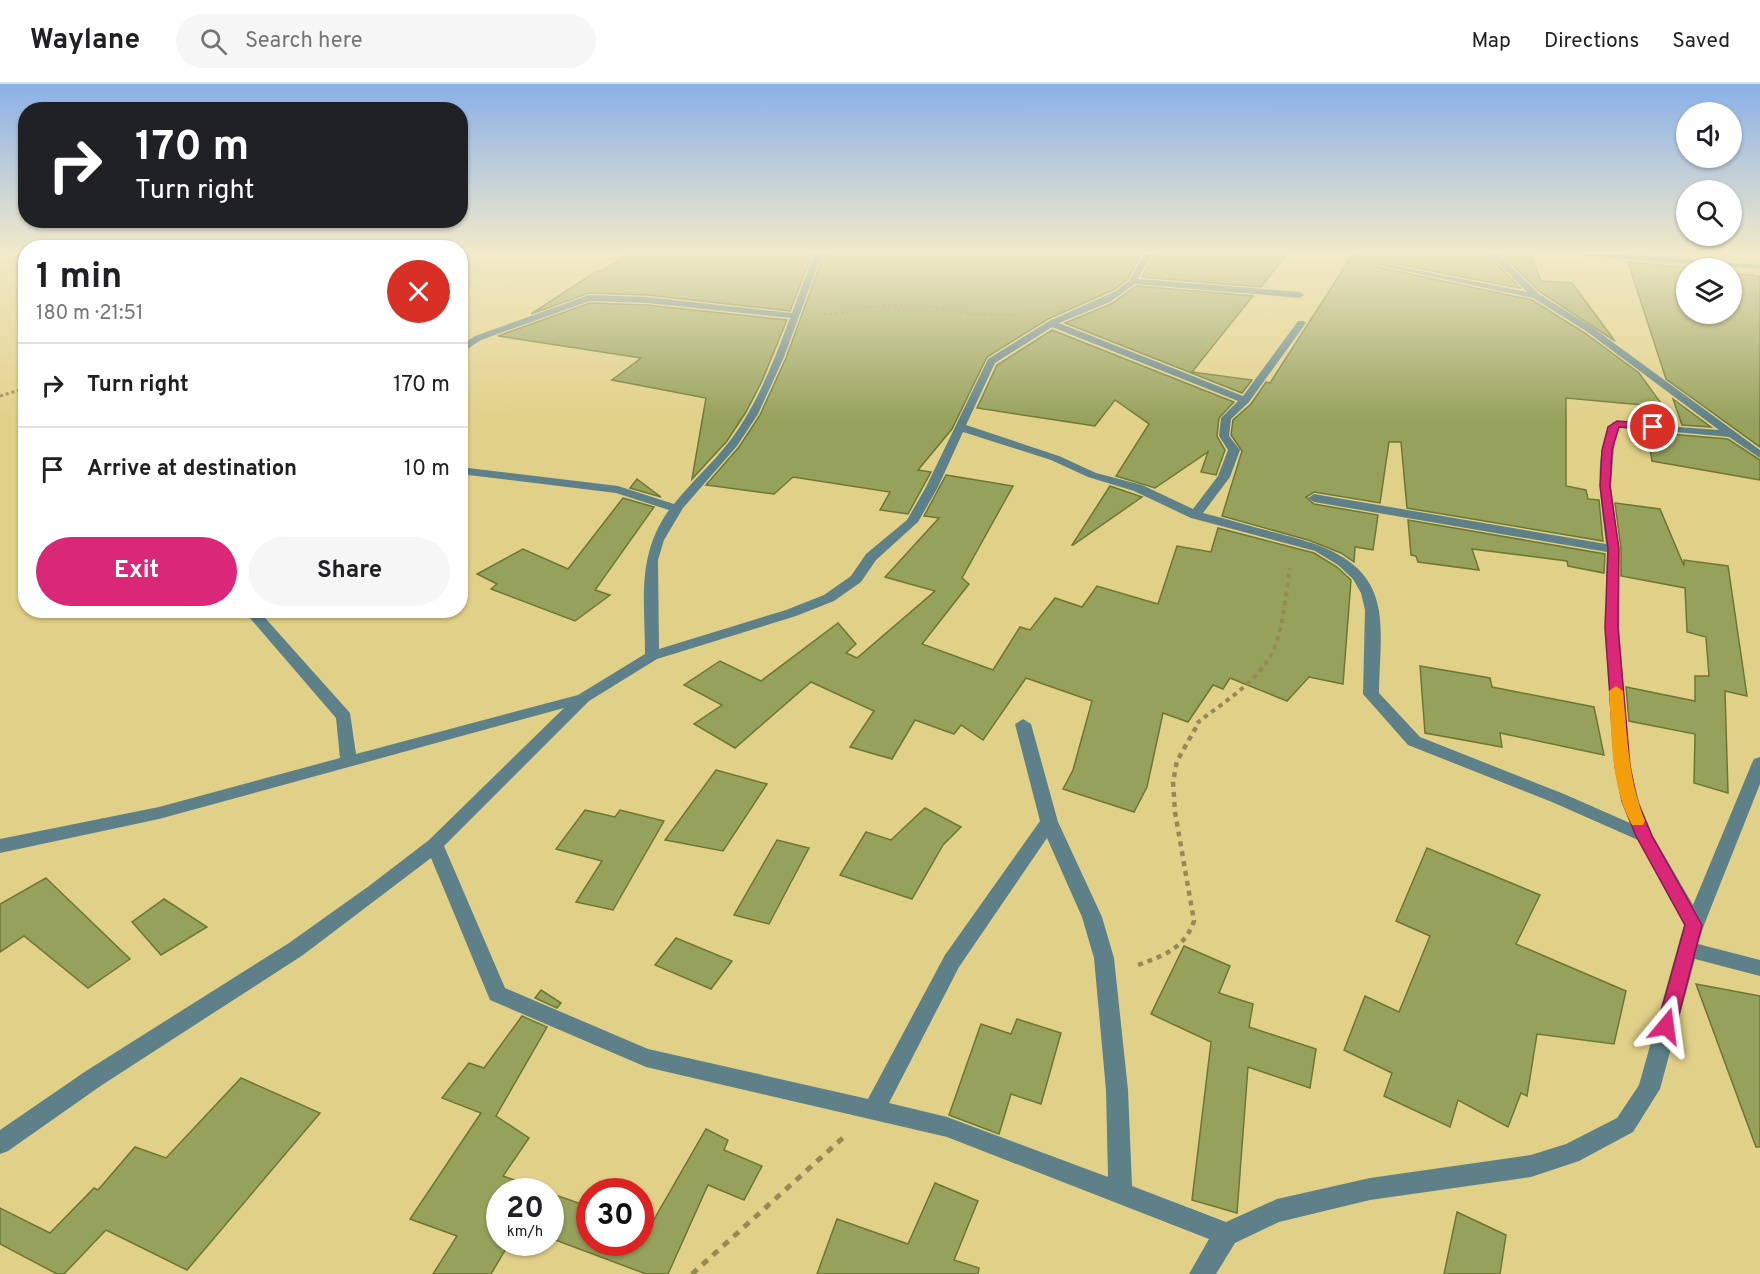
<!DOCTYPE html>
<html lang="en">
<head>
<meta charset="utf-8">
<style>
	body { margin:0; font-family:Overpass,sans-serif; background:#f6f6f6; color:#202124; height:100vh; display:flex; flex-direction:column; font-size:22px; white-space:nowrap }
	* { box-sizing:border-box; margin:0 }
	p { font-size:20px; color:#757577 }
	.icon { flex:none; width:33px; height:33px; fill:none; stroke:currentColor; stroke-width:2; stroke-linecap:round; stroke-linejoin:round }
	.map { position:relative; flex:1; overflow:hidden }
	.details { position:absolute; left:18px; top:156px; width:450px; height:378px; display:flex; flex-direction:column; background:#fff; border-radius:24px; box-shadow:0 2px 4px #0004 }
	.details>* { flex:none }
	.top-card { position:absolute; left:18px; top:18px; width:450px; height:126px; border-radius:24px; box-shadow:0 2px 4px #0004; background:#202124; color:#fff; overflow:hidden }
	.buttons { position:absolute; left:1676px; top:18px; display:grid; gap:12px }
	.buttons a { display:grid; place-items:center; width:66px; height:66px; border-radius:50%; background:#fff; box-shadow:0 2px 4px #0004; font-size:30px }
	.speed { position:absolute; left:486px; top:1094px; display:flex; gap:12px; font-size:30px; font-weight:700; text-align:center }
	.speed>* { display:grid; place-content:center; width:78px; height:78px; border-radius:50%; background:#fff; box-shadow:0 2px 4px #0004; line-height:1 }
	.speed small { font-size:15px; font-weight:400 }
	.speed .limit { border:9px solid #d22; background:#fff; color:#111 }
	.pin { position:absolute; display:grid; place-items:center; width:51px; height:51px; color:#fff; margin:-26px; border:3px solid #fff; border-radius:50%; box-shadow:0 2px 6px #0007 }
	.me { position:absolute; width:66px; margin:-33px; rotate:16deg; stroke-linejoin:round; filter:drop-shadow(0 0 4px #0008) }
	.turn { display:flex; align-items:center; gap:21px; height:126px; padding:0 18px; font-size:27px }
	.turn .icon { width:78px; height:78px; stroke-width:2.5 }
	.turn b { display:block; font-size:42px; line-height:51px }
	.round { display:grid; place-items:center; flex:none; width:63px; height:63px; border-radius:32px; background:#f6f6f6 }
	.head { display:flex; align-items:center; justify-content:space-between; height:102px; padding:0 18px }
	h1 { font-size:36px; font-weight:700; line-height:45px }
	.primary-button { display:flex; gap:12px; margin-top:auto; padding:12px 18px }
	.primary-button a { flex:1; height:69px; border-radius:36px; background:#db2777; color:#fff; font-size:24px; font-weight:700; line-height:69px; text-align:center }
	.primary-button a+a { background:#f6f6f6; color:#202124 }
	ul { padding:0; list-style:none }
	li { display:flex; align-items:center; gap:18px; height:84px; padding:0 18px; border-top:2px solid #e0e0e0 }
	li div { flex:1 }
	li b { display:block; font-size:22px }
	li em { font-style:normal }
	header { display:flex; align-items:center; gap:36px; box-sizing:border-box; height:84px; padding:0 30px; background:#fff; border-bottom:2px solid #e0e0e0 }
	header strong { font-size:28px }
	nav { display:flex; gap:33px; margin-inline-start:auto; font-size:21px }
	.search { width:420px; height:54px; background:#f6f6f6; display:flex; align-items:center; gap:15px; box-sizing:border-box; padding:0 21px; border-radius:33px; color:#757577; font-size:22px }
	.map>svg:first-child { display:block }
	.building { fill:#96a15b; stroke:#6d7732; stroke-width:1.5 }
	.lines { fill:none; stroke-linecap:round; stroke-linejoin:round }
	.path-far4 { stroke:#968955; stroke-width:2; stroke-dasharray:3 3; stroke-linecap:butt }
	.path-far3 { stroke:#968955; stroke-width:3; stroke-dasharray:3 3; stroke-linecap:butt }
	.path-far2 { stroke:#968955; stroke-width:4; stroke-dasharray:4.5 4.5; stroke-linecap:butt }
	.path-far1 { stroke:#968955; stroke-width:4.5; stroke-dasharray:5 5; stroke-linecap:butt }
	.path { stroke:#968955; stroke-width:5; stroke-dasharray:7 7; stroke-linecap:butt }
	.minor { fill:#5d8089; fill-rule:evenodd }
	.route { fill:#db2777; stroke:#8e194d; stroke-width:1.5 }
	.slow { fill:#f59e0b }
</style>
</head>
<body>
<header>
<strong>Waylane</strong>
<div class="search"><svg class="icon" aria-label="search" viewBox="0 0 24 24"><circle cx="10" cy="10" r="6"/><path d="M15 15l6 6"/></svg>Search here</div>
<nav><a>Map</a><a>Directions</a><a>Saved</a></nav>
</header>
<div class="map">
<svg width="1760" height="1190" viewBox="0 0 1760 1190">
	<rect width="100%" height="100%" fill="#e1d088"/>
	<g class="building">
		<path d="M 629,170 L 812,170 L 790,227 L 647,211 L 589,209 L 531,230 L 597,187 L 602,187 Z"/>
		<path d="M 824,170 L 1141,170 L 1128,195 L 1115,205 L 1048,235 L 987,273 L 952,345 L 918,386 L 931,388 L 908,430 L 880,426 L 890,408 L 793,393 L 774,410 L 706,401 L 739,363 L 760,331 L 786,274 Z"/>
		<path d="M 1154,170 L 1287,170 L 1261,203 L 1142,193 Z"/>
		<path d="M 1353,170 L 1487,170 L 1520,204 L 1381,177 L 1375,180 L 1377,183 L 1532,216 L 1585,249 L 1639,289 L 1677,341 L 1646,338 L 1643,321 L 1566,314 L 1566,402 L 1586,406 L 1588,415 L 1599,416 L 1603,457 L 1407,424 L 1401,358 L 1389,358 L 1380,419 L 1314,408 L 1306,413 L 1314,420 L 1378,431 L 1373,466 L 1355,463 L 1354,478 L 1341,469 L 1308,456 L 1222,432 L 1242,367 L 1231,351 L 1233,336 L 1251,320 L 1266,298 L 1270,299 Z"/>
		<path d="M 1501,170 L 1530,170 L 1541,197 L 1572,199 L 1615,257 L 1540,208 Z"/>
		<path d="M 1628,178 L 1691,184 L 1686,184 L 1686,230 L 1731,230 L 1731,189 L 1760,192 L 1760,363 L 1666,295 Z"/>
		<path d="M 1136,202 L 1253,212 L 1192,288 L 1252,296 L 1242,309 L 1065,239 L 1111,220 Z"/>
		<path d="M 590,219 L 647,221 L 787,236 L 762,297 L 746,328 L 727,357 L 692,395 L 706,314 L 612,296 L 641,274 L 498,252 Z"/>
		<path d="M 1052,246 L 1234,318 L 1219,334 L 1217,352 L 1225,366 L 1216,391 L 1201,388 L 1208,368 L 1155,404 L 1116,392 L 1149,340 L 1115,316 L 1095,342 L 977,324 L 997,281 Z"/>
		<path d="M 1673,315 L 1711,343 L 1682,341 Z"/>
		<path d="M 1647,348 L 1728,355 L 1760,376 L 1760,396 L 1652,377 Z"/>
		<path d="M 946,391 L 1013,402 L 962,494 L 969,500 L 922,560 L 993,586 L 1020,543 L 1030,546 L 1055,514 L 1082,523 L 1097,502 L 1158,520 L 1177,462 L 1211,468 L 1218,444 L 1314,469 L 1337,483 L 1351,496 L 1343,600 L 1309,593 L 1287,617 L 1230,594 L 1223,605 L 1213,601 L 1188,638 L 1163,629 L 1147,703 L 1134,728 L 1063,705 L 1073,686 L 1092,617 L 1026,594 L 983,656 L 961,641 L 954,650 L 915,636 L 892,675 L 850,663 L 874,627 L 811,598 L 735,664 L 694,640 L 722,621 L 684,601 L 720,577 L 761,597 L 838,539 L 856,560 L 846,569 L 857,574 L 935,507 L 885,493 L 939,434 L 924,432 Z"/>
		<path d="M 637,395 L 661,413 L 630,404 Z"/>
		<path d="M 1110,402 L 1142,413 L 1073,461 L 1072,461 Z"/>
		<path d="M 623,414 L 654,423 L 595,506 L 610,511 L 575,537 L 491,505 L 497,500 L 477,490 L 523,465 L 568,485 Z"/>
		<path d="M 1615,419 L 1660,425 L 1684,482 L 1684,476 L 1728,482 L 1747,612 L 1725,607 L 1728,709 L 1694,699 L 1695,650 L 1629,637 L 1626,603 L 1695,617 L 1695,592 L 1709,592 L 1706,553 L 1687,548 L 1685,504 L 1621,492 L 1621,465 Z"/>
		<path d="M 1408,436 L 1605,470 L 1604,489 L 1568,482 L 1567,477 L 1472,465 L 1479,486 L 1418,478 L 1416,472 L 1411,471 Z"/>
		<path d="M 1420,582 L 1490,594 L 1492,603 L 1594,623 L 1604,671 L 1500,649 L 1502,663 L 1425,649 Z"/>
		<path d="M 716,686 L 767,700 L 723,767 L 665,756 Z"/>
		<path d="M 925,724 L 961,743 L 943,761 L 912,815 L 840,791 L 866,748 L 891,756 Z"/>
		<path d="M 585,726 L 615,733 L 620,726 L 664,737 L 613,826 L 576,818 L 602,777 L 556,765 Z"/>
		<path d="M 777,756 L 809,764 L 769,840 L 734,831 Z"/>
		<path d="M 1427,764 L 1540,811 L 1516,860 L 1626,907 L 1614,960 L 1537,950 L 1527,1012 L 1521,1009 L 1508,1043 L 1458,1016 L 1450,1043 L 1384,1012 L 1392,989 L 1344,966 L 1365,912 L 1399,928 L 1430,852 L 1396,837 Z"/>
		<path d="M 46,794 L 130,875 L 88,904 L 24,852 L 0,868 L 0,820 Z"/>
		<path d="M 164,815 L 207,843 L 161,871 L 132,838 Z"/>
		<path d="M 676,854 L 732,877 L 711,905 L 655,881 Z"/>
		<path d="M 1184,862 L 1230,882 L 1219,909 L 1253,920 L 1249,943 L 1316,965 L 1310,1004 L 1248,983 L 1237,1129 L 1192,1116 L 1211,958 L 1151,930 Z"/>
		<path d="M 1696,900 L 1760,912 L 1760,1063 L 1756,1063 Z"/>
		<path d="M 541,906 L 561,919 L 557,924 L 535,914 Z"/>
		<path d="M 522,932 L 547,943 L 496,1032 L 529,1054 L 503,1092 L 546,1107 L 500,1107 L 500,1158 L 510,1158 L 491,1190 L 433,1190 L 457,1152 L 410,1135 L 481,1029 L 442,1014 L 469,979 L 484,984 Z"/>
		<path d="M 1017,935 L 1061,949 L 1041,1020 L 1011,1010 L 999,1050 L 949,1031 L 981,940 L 1011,950 Z"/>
		<path d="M 241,994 L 320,1029 L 187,1186 L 106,1146 L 64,1190 L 57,1190 L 0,1160 L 0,1124 L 50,1149 L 94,1104 L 98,1106 L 135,1063 L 166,1074 Z"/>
		<path d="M 706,1045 L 728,1056 L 724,1066 L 762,1082 L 744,1116 L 708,1101 L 668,1190 L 646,1190 L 550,1154 L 550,1109 L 590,1123 L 590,1158 L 640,1158 L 640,1141 L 649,1144 Z"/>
		<path d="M 935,1099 L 978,1117 L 954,1176 L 979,1184 L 978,1190 L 817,1190 L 837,1135 L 908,1160 Z"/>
		<path d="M 1457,1128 L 1506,1151 L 1500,1190 L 1444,1190 Z"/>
	</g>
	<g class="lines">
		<path class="path-far4" d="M 823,230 L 845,229 L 867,223 L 913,220 L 972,230 L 1015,231"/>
		<path class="path-far3" d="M 0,312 L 26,304"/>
		<path class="path-far2" d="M 1197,639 C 1226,616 1264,595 1277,557 C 1284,535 1286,508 1290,484"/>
		<path class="path-far1" d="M 1138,881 C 1163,872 1185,864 1194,837 L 1175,728 L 1173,698 L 1177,677 L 1199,638"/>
		<path class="path" d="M 692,1190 L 845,1052"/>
		<g class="minor">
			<path d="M 814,170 L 822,170 L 784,273 L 758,330 L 737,362 L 683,424 L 664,456 L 658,476 L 659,565 L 786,526 L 824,511 L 851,492 L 866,470 L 907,436 L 926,403 L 988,275 L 1049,237 L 1116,207 L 1130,196 L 1144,170 L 1152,170 L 1138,195 L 1300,208 L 1304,211 L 1300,214 L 1135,200 L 1110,218 L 1059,239 L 1243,312 L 1298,237 L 1304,237 L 1306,239 L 1249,318 L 1231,335 L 1229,352 L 1240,366 L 1230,393 L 1203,429 C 1226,435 1250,442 1273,448 C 1318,460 1371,472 1379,527 C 1383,554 1379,582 1379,609 L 1420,653 L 1564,710 L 1630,739 C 1614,700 1612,661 1610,621 C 1607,569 1605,519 1607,468 L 1314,418 L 1308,414 L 1314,410 L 1606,460 C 1602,423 1591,369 1613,338 L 1719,346 L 1586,247 L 1533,214 L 1377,181 L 1381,179 L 1527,208 L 1489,170 L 1498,170 L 1539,210 L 1592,243 L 1760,366 L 1760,374 L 1729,353 L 1620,343 L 1615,350 L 1611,402 L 1619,465 L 1619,544 L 1630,682 L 1639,718 L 1653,752 L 1693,821 L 1752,679 L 1754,675 L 1760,673 L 1760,700 L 1704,841 L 1698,860 L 1760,876 L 1760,892 L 1695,875 L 1660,1005 L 1633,1048 L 1579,1077 L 1531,1093 L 1370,1116 L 1279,1138 L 1235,1159 L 1216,1190 L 1189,1190 L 1209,1155 L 947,1053 L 646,983 L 490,916 L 431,774 L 303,871 L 102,1001 L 8,1067 L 0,1070 L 0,1046 L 86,987 L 289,859 L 369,802 L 429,756 L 564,624 L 159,735 L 0,769 L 0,755 L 159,723 L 340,674 L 336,634 L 243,526 L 258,526 L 350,629 L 356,670 L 578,611 L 645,570 C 645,517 636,472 669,426 L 616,409 L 460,390 L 460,383 L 618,402 L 674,420 C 691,398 712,380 729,358 C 757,322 774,276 790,234 L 647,219 L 590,217 L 481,256 L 460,270 L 460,262 L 475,252 L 589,211 L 647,213 L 792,229 ZM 1052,243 L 1238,317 L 1221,334 L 1219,352 L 1228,366 L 1218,392 L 1193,425 L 1142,401 L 1096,389 L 1059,372 L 966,341 L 995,279 ZM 963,348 L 1051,376 L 1088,393 L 1134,407 L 1191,434 L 1315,467 L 1338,481 L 1353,495 L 1361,509 L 1365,526 L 1363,610 L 1408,661 L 1552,718 L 1638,756 L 1684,841 L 1639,1001 L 1617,1034 L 1566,1060 L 1531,1071 L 1370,1094 L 1277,1115 L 1226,1138 L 1132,1102 L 1128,1006 L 1114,874 L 1102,833 L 1058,738 L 1031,640 L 1023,635 L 1015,640 L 1040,737 L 945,871 L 868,1015 L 648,965 L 505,904 L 444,762 L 589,617 L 657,575 L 796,532 L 834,517 L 861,498 L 876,476 L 918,438 L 938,403 ZM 1047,754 L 1082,833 L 1094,874 L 1106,1006 L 1108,1093 L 947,1033 L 889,1019 L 959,883 Z"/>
			<path d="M 1581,170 L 1619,170 L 1760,181 L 1760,185 L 1585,172 Z"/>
		</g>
	</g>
	<linearGradient id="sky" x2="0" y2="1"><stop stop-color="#8ab0e9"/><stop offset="0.5" stop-color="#f2eac9"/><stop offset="1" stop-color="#f2eac9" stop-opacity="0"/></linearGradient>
	<rect width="1760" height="337" fill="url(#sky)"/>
	<path class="route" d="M 1617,337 L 1653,340 L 1658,343 L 1653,346 L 1619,343 L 1612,366 L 1610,402 L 1619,465 L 1618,544 L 1630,682 L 1637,717 L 1652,752 L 1702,841 L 1676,942 L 1673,948 L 1666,950 L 1659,948 L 1657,942 L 1685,841 L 1636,752 L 1622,717 L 1615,682 L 1605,544 L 1608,465 L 1600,402 L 1602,366 L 1608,343 Z"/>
	<path class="slow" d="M 1616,602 L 1623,607 C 1627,651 1628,695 1645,737 L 1643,741 L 1632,741 C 1610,702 1612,650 1609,607 Z"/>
</svg>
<div class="buttons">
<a><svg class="icon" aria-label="sound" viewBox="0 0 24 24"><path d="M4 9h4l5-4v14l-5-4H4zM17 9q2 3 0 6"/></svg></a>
<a><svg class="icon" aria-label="search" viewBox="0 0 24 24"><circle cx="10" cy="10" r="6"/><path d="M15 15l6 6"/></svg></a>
<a><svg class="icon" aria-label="layers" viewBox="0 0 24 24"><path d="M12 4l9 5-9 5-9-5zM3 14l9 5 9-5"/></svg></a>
</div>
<div class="speed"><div>20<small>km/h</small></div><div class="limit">30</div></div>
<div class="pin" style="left:1653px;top:343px;background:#d93025"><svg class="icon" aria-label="arrive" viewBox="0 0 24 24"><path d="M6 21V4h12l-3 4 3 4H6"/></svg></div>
<svg class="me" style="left:1666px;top:942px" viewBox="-20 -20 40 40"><path d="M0-17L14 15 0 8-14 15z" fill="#db2777" stroke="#fff" stroke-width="4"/></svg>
<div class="top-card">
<div class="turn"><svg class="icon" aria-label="right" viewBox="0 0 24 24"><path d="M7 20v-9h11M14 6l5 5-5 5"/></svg><div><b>170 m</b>Turn right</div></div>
</div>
<section class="details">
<div class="head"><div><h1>1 min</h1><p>180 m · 21:51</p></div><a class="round" style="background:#d93025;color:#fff"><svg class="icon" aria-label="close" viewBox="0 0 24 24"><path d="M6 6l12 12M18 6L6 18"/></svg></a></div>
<ul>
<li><svg class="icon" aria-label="right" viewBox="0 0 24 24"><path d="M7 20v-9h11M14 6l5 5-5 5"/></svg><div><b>Turn right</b></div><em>170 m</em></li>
<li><svg class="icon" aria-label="arrive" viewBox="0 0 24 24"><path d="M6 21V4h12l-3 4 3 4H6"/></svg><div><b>Arrive at destination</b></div><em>10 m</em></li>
</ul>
<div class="primary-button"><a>Exit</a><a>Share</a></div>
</section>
</div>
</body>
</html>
